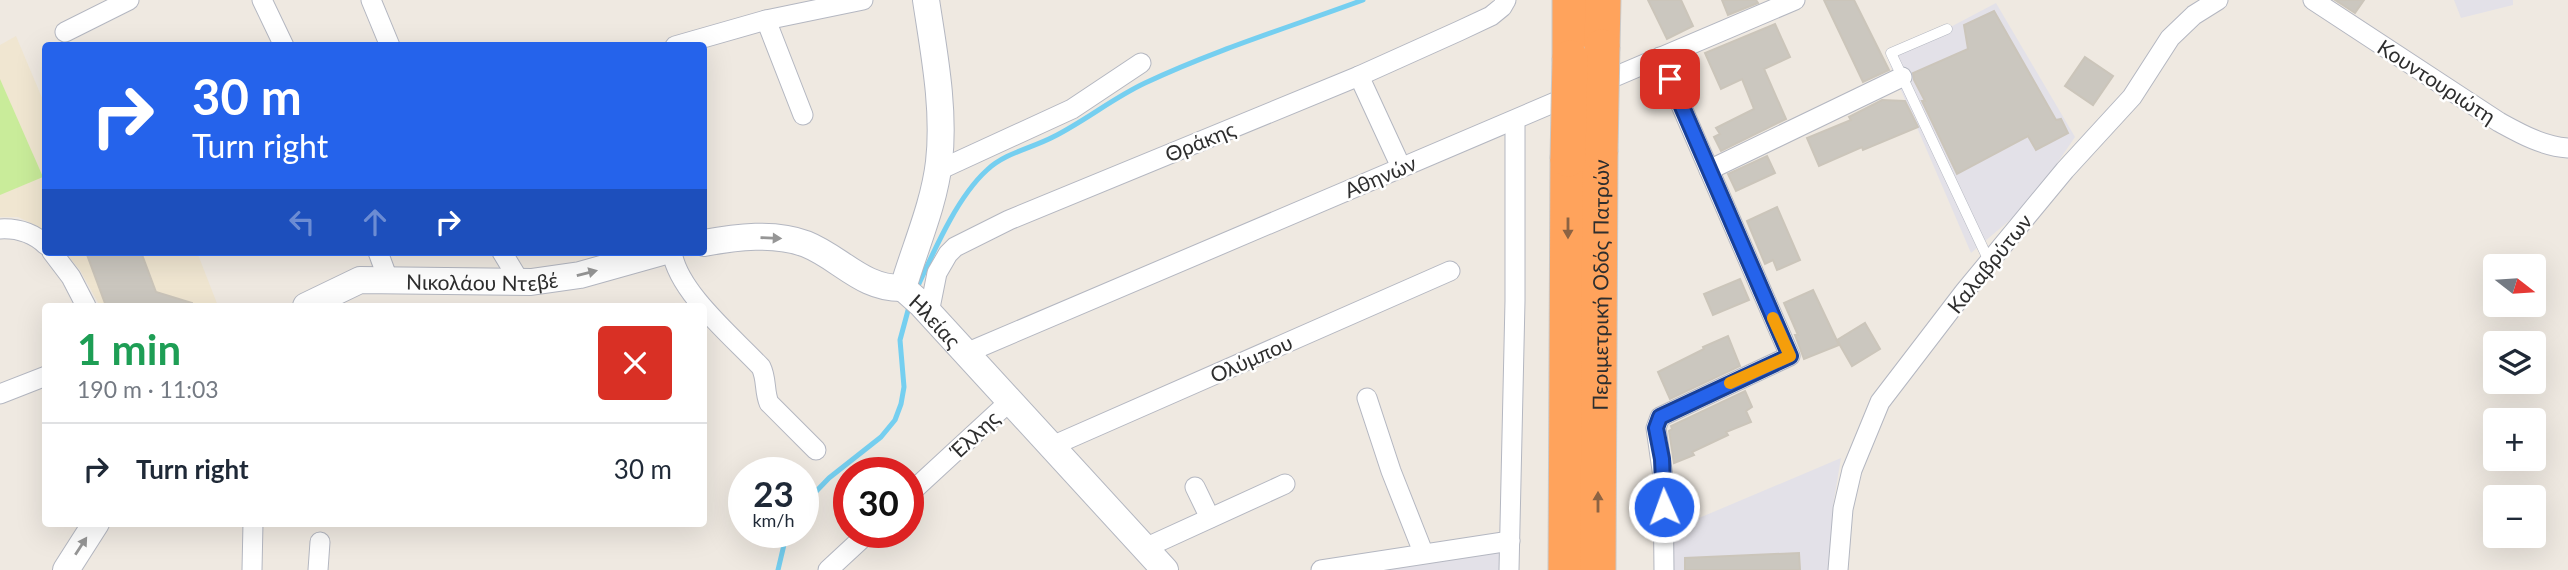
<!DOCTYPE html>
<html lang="en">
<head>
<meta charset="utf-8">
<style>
	body { margin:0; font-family:Lato,sans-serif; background:#f6f6f7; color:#1f2937; height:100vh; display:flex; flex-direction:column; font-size:26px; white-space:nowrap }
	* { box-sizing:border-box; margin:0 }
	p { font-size:23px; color:#747a83 }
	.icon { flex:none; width:38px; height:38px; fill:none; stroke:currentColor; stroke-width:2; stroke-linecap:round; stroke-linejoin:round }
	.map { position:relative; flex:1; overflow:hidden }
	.drawer { position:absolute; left:42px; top:303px; width:665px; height:224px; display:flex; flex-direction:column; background:#fff; border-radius:7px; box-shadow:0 7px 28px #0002 }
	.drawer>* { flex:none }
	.top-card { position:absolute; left:42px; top:42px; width:665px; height:214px; border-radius:7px; box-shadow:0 7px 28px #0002; background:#2563eb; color:#fff; overflow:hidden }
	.needle { width:46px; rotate:107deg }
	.buttons { position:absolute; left:2483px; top:254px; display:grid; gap:14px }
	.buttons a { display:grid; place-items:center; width:63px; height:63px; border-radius:7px; background:#fff; box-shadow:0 7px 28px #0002; font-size:35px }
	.speed { position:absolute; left:728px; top:457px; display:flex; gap:14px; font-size:35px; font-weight:700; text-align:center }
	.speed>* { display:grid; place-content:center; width:91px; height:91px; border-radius:50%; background:#fff; box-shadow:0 7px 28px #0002; line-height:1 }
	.speed small { font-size:18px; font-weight:400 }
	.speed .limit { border:10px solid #d22; background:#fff; color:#111 }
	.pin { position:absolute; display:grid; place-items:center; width:60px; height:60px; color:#fff; margin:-30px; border-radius:14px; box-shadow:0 4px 10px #0006 }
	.me { position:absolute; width:77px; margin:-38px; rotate:358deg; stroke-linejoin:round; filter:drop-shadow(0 0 5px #0008) }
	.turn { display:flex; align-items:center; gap:24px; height:147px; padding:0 35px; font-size:32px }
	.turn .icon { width:91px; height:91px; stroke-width:2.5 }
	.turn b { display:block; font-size:49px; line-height:60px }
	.lanes { display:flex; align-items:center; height:66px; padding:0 35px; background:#0003; justify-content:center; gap:35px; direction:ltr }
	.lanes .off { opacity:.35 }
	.round { display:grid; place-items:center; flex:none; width:74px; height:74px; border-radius:7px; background:#f6f6f7 }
	.summary { display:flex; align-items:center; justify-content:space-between; height:119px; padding:0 35px }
	h1 { font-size:42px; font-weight:700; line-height:52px; color:#1e9e55 }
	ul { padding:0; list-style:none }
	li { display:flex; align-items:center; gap:21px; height:91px; padding:0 35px; border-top:2px solid #e0e1e3 }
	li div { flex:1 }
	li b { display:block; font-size:26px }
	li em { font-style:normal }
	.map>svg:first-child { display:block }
	.industrial { fill:#e3e1e8 }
	.education { fill:#f0e6d1 }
	.pitch { fill:#c9ec9a }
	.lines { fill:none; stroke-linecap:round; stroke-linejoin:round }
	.stream { stroke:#75cff0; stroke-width:5 }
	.building { fill:#cbc7bf; stroke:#cbc5ba; stroke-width:2 }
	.lane-casing { stroke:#b4b7c1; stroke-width:11 }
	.street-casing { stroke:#b4b7c1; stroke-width:21 }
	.secondary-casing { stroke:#b4b7c1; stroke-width:28 }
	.highway-casing { stroke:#c9c9c9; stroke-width:37 }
	.lane { stroke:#fff; stroke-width:10 }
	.street { stroke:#fff; stroke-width:19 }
	.secondary { stroke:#fff; stroke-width:26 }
	.highway { stroke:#ffa35c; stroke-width:35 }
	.highway-bridge-casing { stroke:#c9c9c9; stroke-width:37; stroke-linecap:butt }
	.highway-bridge { stroke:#ffa35c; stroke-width:35 }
	.oneway { fill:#8c6343 }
	.oneway2 { fill:#969696 }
	.route-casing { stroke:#184099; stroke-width:18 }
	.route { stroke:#2563eb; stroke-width:12 }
	.slow { stroke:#f59e0b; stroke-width:12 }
	.labels { text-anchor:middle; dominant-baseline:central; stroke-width:5; stroke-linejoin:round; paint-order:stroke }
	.street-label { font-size:21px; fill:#2e2e2e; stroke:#fff }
</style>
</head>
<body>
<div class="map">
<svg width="2568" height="570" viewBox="0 0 2568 570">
	<rect width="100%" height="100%" fill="#efe9e1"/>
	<g class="industrial">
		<path d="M 2454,0 L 2513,0 L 2513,5 L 2461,18 Z"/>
		<path d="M 1996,3 L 2075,137 L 2030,203 L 1971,253 L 1888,60 Z"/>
		<path d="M 1841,458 L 1833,506 L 1830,570 L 1672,570 L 1673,529 Z"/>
		<path d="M 1502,548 L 1502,570 L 1349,570 Z"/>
	</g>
	<g class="education">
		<path d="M 16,36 L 45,105 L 45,232 L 37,226 L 18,217 L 0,217 L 0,45 Z"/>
		<path d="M 65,252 L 197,252 L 218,306 L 100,306 L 80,270 Z"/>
	</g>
	<path class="pitch" d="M 0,79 L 43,177 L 0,195 Z"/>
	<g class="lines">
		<g class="stream">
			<path d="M 917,288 C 934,251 957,197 987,170 C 1005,153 1032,148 1053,137 C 1085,121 1113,98 1145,83 C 1215,50 1290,27 1363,0"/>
			<path d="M 803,505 L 829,478 L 881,437 L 895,420 L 901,404 L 904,387 L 900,340 L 910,303"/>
			<path d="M 778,570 L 787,532"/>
		</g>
	</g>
	<g class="building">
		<path d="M 1648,0 L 1681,0 L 1693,26 L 1667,39 Z"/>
		<path d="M 1722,0 L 1756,0 L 1758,3 L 1728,15 Z"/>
		<path d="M 1824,0 L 1854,0 L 1889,70 L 1863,82 Z"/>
		<path d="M 2335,0 L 2364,0 L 2355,13 Z"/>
		<path d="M 1994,11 L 2056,120 L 2061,119 L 2068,133 L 2036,150 L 2028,136 L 1957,174 L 1922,101 L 1925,101 L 1914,80 L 1913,73 L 1968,49 L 1964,25 Z"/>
		<path d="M 1775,24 L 1790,57 L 1764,69 L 1786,119 L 1721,151 L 1714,137 L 1720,134 L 1716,128 L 1754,109 L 1742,79 L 1721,89 L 1705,53 Z"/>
		<path d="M 2085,57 L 2113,76 L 2093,105 L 2065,86 Z"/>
		<path d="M 1882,100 L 1905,101 L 1918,127 L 1863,150 L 1862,147 L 1819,166 L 1807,138 L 1851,120 L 1849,117 Z"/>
		<path d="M 1767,156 L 1775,173 L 1736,191 L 1728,174 Z"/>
		<path d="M 1777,207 L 1800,260 L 1777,270 L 1773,260 L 1765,264 L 1747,221 Z"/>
		<path d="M 86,252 L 141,252 L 156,292 L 192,303 L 192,306 L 106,306 Z"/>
		<path d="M 1740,279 L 1749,300 L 1713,315 L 1704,294 Z"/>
		<path d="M 1813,290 L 1839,345 L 1804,359 L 1795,335 L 1798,335 L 1784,303 Z"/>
		<path d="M 1865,323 L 1880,349 L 1852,366 L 1837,340 Z"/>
		<path d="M 1728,336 L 1740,366 L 1670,399 L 1658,372 L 1704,349 L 1703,347 Z"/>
		<path d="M 1745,391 L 1752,407 L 1746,411 L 1751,422 L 1726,432 L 1728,435 L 1692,452 L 1694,455 L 1674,463 L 1669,431 L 1672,429 L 1671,426 Z"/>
		<path d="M 1799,553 L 1800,570 L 1685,570 L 1685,558 Z"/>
	</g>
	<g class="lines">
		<defs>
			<path id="lane" d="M 1947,29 L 1891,53 L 1989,261"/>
			<g id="street">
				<path d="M 262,0 L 284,46"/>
				<path d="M 371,0 L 390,46"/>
				<path d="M 2313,0 L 2499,122 C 2521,134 2542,146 2568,148"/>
				<path d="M 766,20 L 803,115"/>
				<path d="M 65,32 L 129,0"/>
				<path d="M 675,46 L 766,20 L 863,0"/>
				<path d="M 1660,57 L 1790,356 L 1660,417 L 1656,428 L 1663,477 L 1664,570"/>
				<path d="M 1359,76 L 1401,167"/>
				<path d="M 1709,170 L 1902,77"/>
				<path d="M 937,171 L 1072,109 L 1141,63"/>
				<path d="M 0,229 C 17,228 33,233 46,245"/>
				<path d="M 52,252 L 71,277 L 86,306"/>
				<path d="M 378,252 L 388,279"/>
				<path d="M 502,252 L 520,282"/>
				<path d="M 672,252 C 678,292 733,337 761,367 C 767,379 764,391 769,403 L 816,450"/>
				<path d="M 929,313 L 937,273 L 948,254 L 955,247 L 1009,220 L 1359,76 L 1459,31 L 1491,16 L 1502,7 L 1506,0"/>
				<path d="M 966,353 L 1795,0"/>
				<path d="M 0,394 L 46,376"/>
				<path d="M 1367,398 L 1391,471 L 1423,552"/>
				<path d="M 1052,446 L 1450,271"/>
				<path d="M 1195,487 L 1210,518"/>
				<path d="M 908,495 L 1010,401"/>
				<path d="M 1145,548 L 1285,484"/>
				<path d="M 252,570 L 253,523"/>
				<path d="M 318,570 L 320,542"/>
				<path d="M 828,570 L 869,532"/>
				<path d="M 1321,570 L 1510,541"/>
				<path d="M 1509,570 L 1515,301 L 1515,120"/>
				<path d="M 1838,570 L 1843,509 L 1852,470 L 1880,402 L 1965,291 L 2065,170 L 2132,97 L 2170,38 L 2194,15 L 2218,0"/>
			</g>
			<g id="secondary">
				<path d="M 704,243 C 736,237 775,232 806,244 C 841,258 862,289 903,288"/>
				<path id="s1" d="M 903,288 L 921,304 L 1165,570"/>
				<path d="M 903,288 C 915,247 934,205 939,162 C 945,109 934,53 926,0"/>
				<path id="s2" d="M 306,306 L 360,280 L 531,282 L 580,275 L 662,252"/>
				<path d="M 66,570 L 96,523"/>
			</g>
			<g id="highway">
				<path d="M 1570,0 L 1570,58"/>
				<path d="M 1602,47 L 1603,0"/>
				<path d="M 1566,570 L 1568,159"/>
				<path id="s3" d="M 1598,570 L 1600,152"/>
			</g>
		</defs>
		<use href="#lane" class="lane-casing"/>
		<use href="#street" class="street-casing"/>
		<use href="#secondary" class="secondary-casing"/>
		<use href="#highway" class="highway-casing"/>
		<use href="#lane" class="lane"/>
		<use href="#street" class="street"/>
		<use href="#secondary" class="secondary"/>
		<use href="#highway" class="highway"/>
		<defs>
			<g id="highway-bridge">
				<path d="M 1600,152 L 1602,47"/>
				<path d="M 1568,159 L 1570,58"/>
			</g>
		</defs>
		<use href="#highway-bridge" class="highway-bridge-casing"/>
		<use href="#highway-bridge" class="highway-bridge"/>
	</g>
	<defs><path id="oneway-solid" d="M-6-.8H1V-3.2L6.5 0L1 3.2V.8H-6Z" transform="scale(1.75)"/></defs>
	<g class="oneway">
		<use href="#oneway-solid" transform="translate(1568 228) rotate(90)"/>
		<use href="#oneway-solid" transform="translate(1598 502) rotate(-90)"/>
	</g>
	<g class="oneway2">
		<use href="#oneway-solid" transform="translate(771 238) rotate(2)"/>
		<use href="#oneway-solid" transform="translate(587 273) rotate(-14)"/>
		<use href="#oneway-solid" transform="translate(81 546) rotate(-57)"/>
	</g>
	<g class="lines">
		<defs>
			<path id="route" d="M 1664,507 L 1662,459 L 1656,428 L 1660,417 L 1790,356 L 1670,79"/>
		</defs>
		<use href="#route" class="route-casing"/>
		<use href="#route" class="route"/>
		<path class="slow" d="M 1730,383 L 1790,356 L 1773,318"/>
	</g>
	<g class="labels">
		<g class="street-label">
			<text transform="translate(2437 81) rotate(33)">Κουντουριώτη</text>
			<text transform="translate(1200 141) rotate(-22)">Θράκης</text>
			<text transform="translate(1380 176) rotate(-23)">Αθηνών</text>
			<text transform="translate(1989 263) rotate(-51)">Καλαβρύτων</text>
			<text stroke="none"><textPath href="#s2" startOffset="182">Νικολάου Ντεβέ</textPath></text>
			<text stroke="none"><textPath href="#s3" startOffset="285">Περιμετρική Οδός Πατρών</textPath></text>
			<text stroke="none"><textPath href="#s1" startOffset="46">Ηλείας</textPath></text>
			<text transform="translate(1251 358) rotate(-24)">Ολύμπου</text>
			<text transform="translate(974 434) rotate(-43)">Έλλης</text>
		</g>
	</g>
</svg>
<div class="buttons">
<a><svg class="needle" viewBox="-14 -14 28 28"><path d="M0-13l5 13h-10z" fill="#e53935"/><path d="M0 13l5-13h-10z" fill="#747a83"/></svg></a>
<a><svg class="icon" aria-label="layers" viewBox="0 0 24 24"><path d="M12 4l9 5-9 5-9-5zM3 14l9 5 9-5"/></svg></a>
<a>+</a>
<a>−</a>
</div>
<div class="speed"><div>23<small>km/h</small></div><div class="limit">30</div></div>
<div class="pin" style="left:1670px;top:79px;background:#d93025"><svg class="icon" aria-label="arrive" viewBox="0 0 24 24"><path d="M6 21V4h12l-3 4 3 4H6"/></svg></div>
<svg class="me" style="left:1664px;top:507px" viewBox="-20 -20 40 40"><circle r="17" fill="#2563eb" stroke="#fff" stroke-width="3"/><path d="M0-11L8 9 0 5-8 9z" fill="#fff"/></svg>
<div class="top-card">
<div class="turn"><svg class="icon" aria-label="right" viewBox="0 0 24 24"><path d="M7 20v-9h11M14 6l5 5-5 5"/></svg><div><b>30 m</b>Turn right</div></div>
<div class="lanes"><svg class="icon off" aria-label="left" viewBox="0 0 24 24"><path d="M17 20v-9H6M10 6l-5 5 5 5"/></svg><svg class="icon off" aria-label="ahead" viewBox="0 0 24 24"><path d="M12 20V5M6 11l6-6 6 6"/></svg><svg class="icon" aria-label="right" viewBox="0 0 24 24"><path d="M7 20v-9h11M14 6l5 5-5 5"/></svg></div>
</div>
<section class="drawer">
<div class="summary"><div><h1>1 min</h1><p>190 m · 11:03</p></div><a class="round" style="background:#d93025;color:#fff"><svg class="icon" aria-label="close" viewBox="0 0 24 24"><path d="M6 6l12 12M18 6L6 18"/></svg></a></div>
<ul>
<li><svg class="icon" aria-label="right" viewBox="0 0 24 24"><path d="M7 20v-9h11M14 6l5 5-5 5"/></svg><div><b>Turn right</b></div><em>30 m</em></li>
</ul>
</section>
</div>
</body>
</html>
